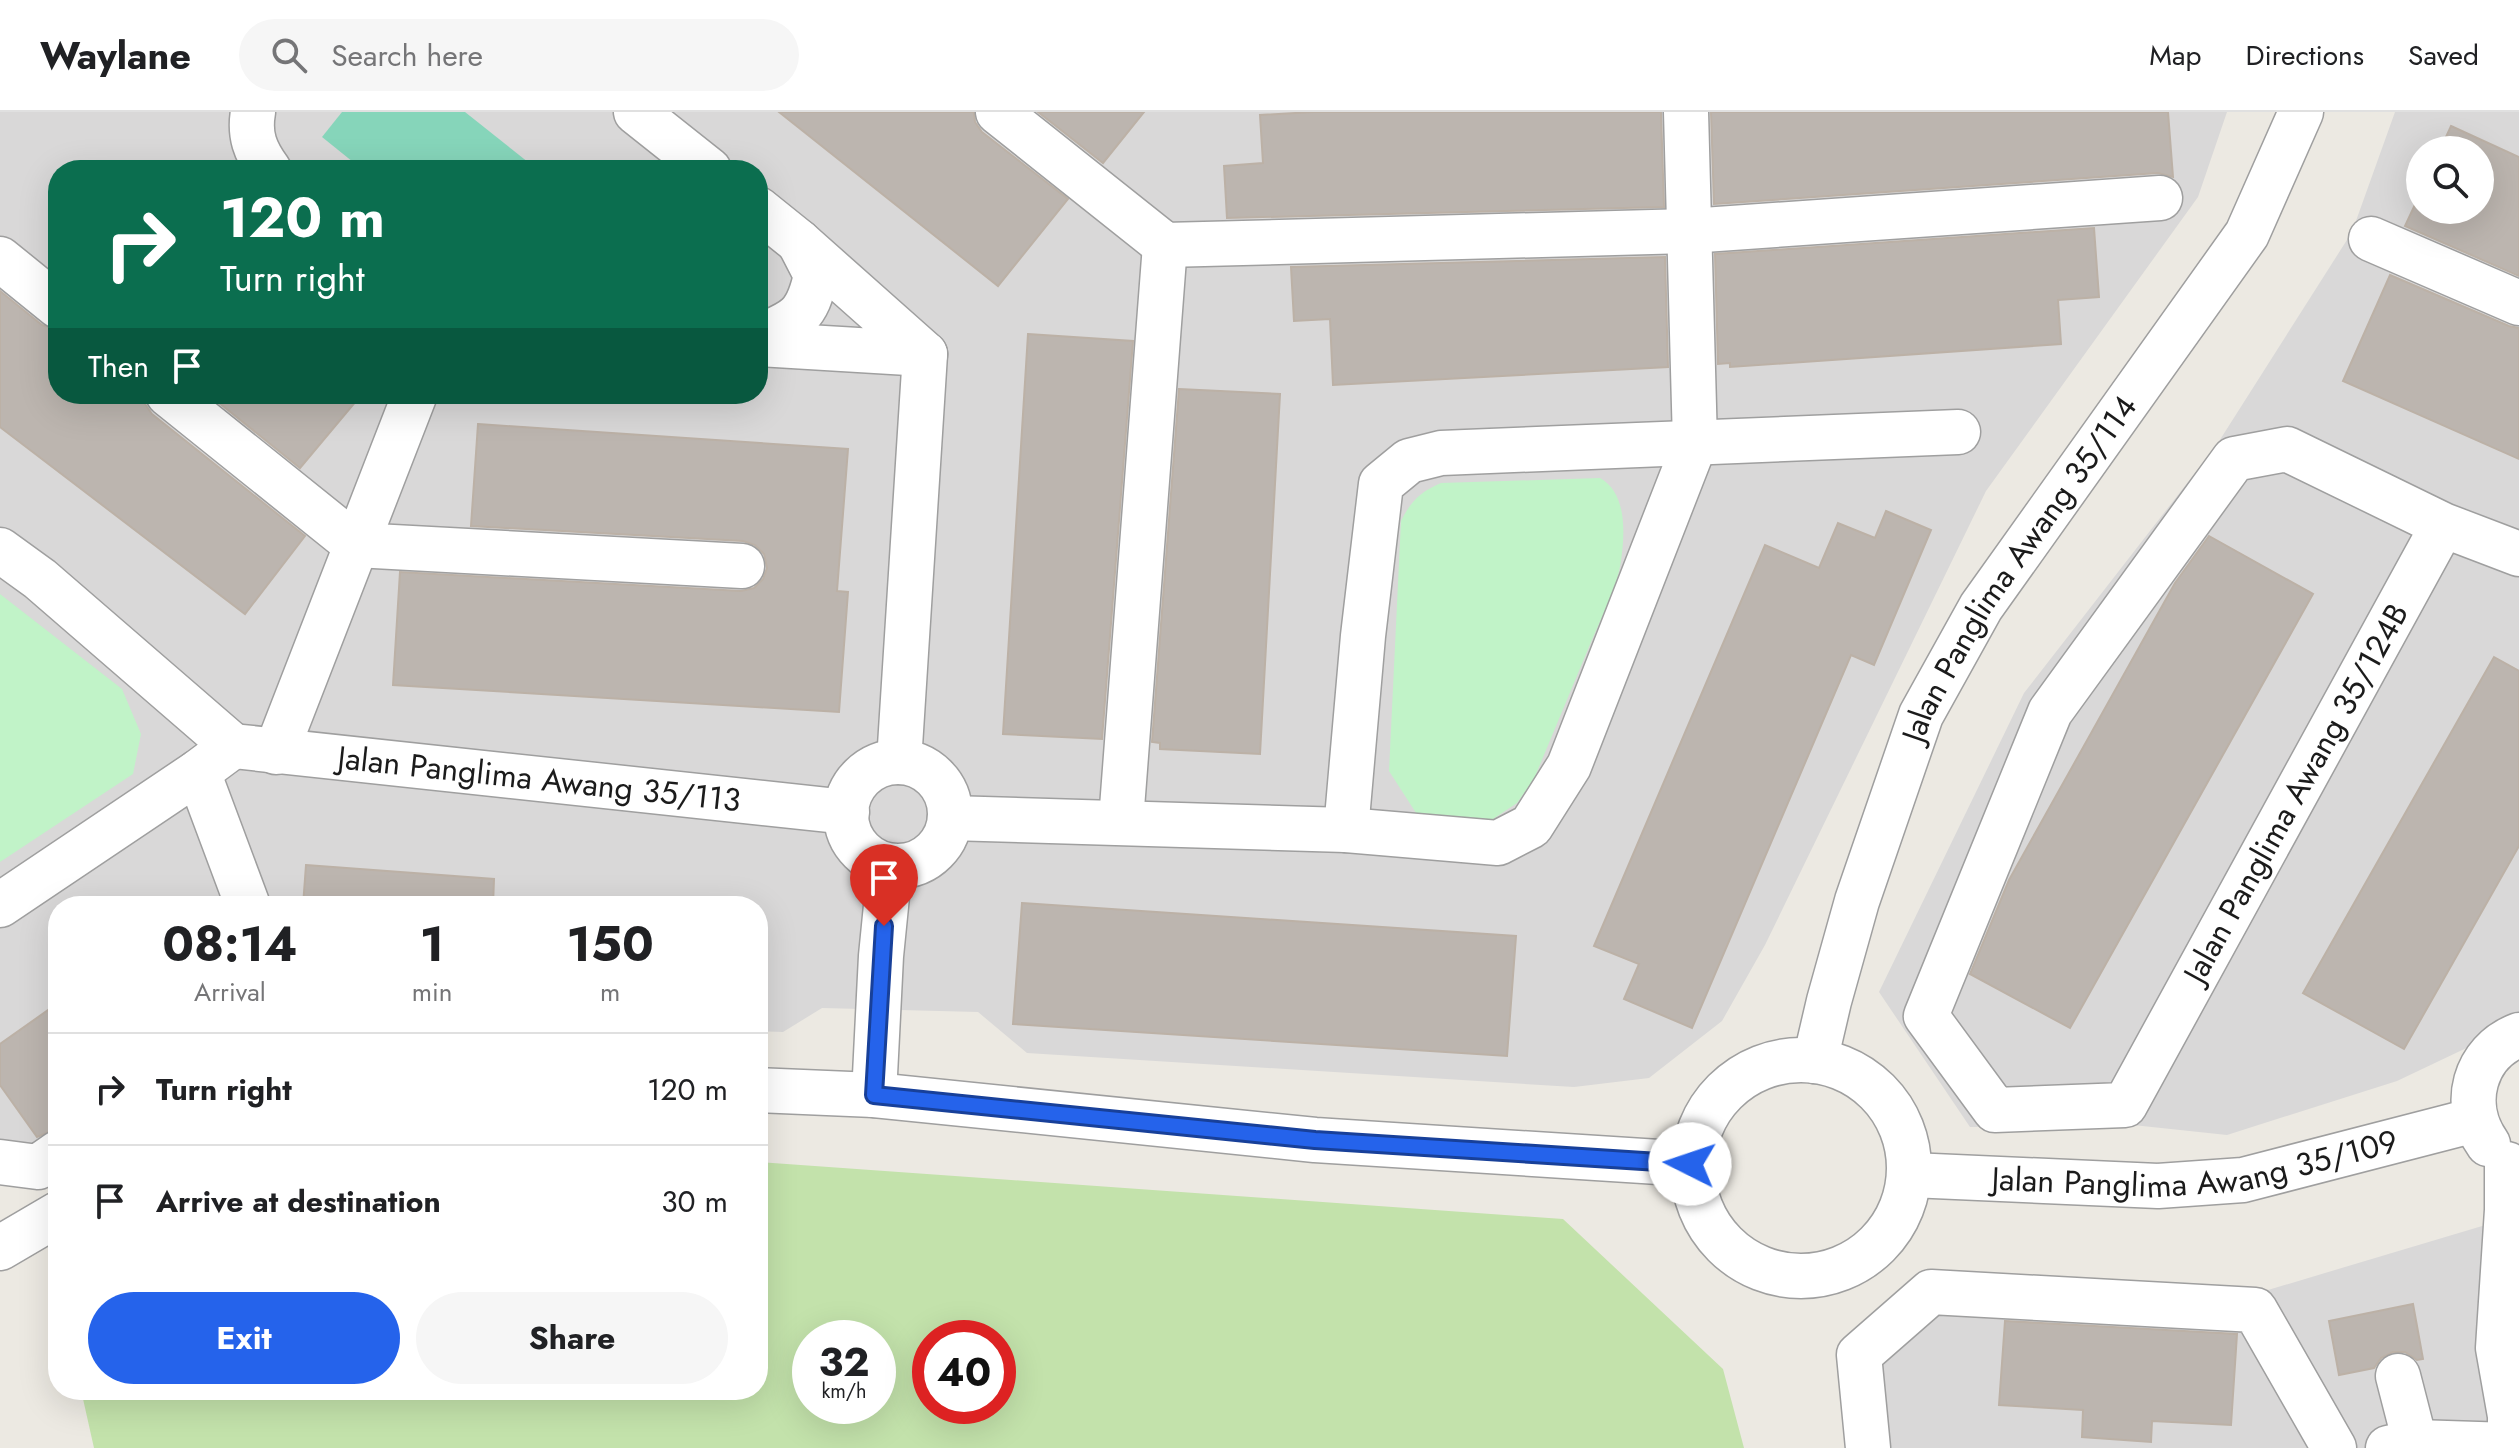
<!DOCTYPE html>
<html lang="en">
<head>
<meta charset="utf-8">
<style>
	body { margin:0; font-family:Jost,sans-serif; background:#f6f6f6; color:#202124; height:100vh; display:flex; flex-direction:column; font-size:30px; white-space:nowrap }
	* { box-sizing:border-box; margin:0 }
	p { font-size:26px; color:#757577 }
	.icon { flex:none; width:44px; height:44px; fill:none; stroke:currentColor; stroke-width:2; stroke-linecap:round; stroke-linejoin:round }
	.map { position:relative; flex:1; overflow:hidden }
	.drawer { position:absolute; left:48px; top:784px; width:720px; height:504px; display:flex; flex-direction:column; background:#fff; border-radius:32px; box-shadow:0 8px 32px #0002 }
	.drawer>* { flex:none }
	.top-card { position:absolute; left:48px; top:48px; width:720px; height:244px; border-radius:32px; box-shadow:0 8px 32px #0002; background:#0b6e4f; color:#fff; overflow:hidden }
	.tools { position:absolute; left:2406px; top:24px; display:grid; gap:16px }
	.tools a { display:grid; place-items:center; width:88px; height:88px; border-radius:50%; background:#fff; box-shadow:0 8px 32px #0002; font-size:40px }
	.speed { position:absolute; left:792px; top:1208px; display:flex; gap:16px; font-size:40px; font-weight:700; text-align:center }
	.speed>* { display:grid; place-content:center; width:104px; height:104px; border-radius:50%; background:#fff; box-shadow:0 8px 32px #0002; line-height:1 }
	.speed small { font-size:20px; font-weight:400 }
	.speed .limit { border:12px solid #d22; background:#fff; color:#111 }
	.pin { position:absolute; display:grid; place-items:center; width:68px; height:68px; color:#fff; margin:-82px -34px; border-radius:50% 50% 50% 0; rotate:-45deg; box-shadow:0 0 8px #0007 }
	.pin .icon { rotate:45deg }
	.me { position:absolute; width:88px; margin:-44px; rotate:274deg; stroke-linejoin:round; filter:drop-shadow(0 0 6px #0008) }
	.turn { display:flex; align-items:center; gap:28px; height:168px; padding:0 40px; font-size:36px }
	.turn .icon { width:104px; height:104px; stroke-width:2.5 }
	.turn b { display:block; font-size:56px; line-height:68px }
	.then { display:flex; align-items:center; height:76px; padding:0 40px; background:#0003; gap:16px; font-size:30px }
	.eta { display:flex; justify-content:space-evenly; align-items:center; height:136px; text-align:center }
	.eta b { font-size:48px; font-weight:700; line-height:56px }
	.button { display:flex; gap:16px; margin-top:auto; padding:16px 40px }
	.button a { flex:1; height:92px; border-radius:48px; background:#2563eb; color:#fff; font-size:32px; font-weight:700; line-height:92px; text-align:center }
	.button a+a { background:#f6f6f6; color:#202124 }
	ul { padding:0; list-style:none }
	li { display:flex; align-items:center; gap:24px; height:112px; padding:0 40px; border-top:2px solid #e0e0e0 }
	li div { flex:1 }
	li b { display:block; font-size:30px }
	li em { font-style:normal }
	header { display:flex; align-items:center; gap:48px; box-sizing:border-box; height:112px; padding:0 40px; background:#fff; border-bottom:2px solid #e0e0e0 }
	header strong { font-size:38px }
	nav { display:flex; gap:44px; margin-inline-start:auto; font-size:28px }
	.search { width:560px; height:72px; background:#f6f6f6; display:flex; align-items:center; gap:20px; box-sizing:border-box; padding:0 28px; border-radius:44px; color:#757577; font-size:30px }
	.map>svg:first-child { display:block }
	.residential { fill:#d9d8d8; fill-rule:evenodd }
	.grass { fill:#c3e2ab; fill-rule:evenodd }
	.park { fill:#c1f3c8 }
	.pitch { fill:#86d5ba }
	.building { fill:#bcb5af; stroke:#bcb1a6; stroke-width:2 }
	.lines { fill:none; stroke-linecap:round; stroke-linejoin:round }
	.minor-casing { stroke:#9f9f9f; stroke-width:47 }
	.minor { stroke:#fff; stroke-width:44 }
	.route-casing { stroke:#184099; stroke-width:20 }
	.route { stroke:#2563eb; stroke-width:14 }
	.labels { text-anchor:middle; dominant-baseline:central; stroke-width:6; stroke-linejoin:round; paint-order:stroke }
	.street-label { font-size:32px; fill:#1b1b1b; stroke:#fff }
</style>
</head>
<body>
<header>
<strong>Waylane</strong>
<div class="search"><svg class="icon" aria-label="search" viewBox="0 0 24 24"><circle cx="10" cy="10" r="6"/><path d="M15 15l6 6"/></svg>Search here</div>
<nav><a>Map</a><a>Directions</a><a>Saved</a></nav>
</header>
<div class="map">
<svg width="2519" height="1336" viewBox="0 0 2519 1336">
	<rect width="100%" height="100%" fill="#ece9e2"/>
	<g class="residential">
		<path d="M 0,0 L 2227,0 L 2198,85 L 1986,379 L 1765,833 L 1722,909 L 1649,966 L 1574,975 L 1027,941 L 978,900 L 822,896 L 783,920 L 758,919 L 758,794 L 58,794 L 58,1056 L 0,1064 ZM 58,58 L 758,58 L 758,282 L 58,282 Z"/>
		<path d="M 2395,0 L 2519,0 L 2519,911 L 2397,969 L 2227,1023 L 2133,1013 L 1970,1015 L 1879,880 L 2024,581 L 2216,334 L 2352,120 ZM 2420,38 L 2480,38 L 2480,98 L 2420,98 Z"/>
		<path d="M 2519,1103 L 2519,1336 L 1853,1336 L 1845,1237 L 1926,1164 L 2258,1181 Z"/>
	</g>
	<path class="grass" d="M 758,1050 L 1563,1107 L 1723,1257 L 1744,1336 L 94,1336 L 81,1278 L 758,1278 ZM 810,1226 L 878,1226 L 878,1294 L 810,1294 ZM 930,1226 L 998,1226 L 998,1294 L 930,1294 Z"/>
	<g class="park">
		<path d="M 1600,366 C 1627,381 1625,421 1621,449 C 1617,477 1602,504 1591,530 C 1572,576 1553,621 1534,667 L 1517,691 L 1490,709 L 1418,704 L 1389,659 L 1401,409 C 1411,389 1420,380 1441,371 Z"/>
		<path d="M 0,482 L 122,577 L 141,622 L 133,662 L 0,750 Z"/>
	</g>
	<path class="pitch" d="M 342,0 L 465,0 L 538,58 L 363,58 L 322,25 Z"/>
	<g class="building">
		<path d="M 779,0 L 974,0 L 975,10 L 982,20 L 1068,87 L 998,174 Z"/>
		<path d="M 1038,0 L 1144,0 L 1103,51 Z"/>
		<path d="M 1313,0 L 1661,0 L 1664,95 L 1227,106 L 1224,54 L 1263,51 L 1260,3 Z"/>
		<path d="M 1711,0 L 2168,0 L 2173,65 L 2158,61 L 1714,92 Z"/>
		<path d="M 2451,14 L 2519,45 L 2519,164 L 2405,114 L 2420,82 L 2420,98 L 2480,98 L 2480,38 L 2440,38 Z"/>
		<path d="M 2094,116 L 2099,185 L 2058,188 L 2061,232 L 1730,255 L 1730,251 L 1718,252 L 1715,142 Z"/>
		<path d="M 1665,145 L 1668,255 L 1333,273 L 1330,207 L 1294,209 L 1291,155 Z"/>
		<path d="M 2390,163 L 2509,214 L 2519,216 L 2519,347 L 2343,269 Z"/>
		<path d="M 0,179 L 42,213 L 58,218 L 58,282 L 144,282 L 145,292 L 152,302 L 305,424 L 245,502 L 0,315 Z"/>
		<path d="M 1028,222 L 1133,229 L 1102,627 L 1003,622 Z"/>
		<path d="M 1179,277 L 1280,282 L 1260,642 L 1160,637 L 1160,631 L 1152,630 Z"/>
		<path d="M 208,282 L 362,282 L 300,356 Z"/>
		<path d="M 478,312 L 848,337 L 837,479 L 848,480 L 839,600 L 393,573 L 400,460 L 741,479 L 754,476 L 763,467 L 767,456 L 764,442 L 755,433 L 743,429 L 471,414 Z"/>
		<path d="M 1886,399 L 1931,418 L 1874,553 L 1851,543 L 1692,916 L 1624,887 L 1639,852 L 1594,834 L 1765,433 L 1819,456 L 1838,411 L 1875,426 Z"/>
		<path d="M 2209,424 L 2313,482 L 2070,916 L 1970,862 L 2009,768 L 2175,471 Z"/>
		<path d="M 2494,545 L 2519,559 L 2519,734 L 2404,937 L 2303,881 Z"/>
		<path d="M 306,753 L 494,767 L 493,794 L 303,794 Z"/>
		<path d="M 1022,791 L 1516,824 L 1507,944 L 1013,912 Z"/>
		<path d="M 58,891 L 58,1016 L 37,1025 L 0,973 L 0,932 Z"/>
		<path d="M 2413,1192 L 2423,1247 L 2417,1248 L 2405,1240 L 2393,1240 L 2381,1246 L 2374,1256 L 2339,1263 L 2329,1209 Z"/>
		<path d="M 2005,1209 L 2237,1222 L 2231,1313 L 2152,1309 L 2151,1330 L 2082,1325 L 2083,1298 L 1999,1293 Z"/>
	</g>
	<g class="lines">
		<defs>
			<g id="minor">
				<path d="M 253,0 C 249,23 255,39 269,58"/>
				<path d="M 636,0 L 709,58"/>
				<path d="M 998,0 L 1165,133 L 1689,119 L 2160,86"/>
				<path d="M 758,97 L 799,130 L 925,242 L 758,232"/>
				<path d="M 2371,127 L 2519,191"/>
				<path d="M 0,147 L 58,194"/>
				<path d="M 758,225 C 796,209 807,205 816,163 L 799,130"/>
				<path d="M 168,282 L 356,433 L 742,454"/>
				<path d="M 2443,413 L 2125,993 L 1995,998 L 1926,904 L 2050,600 L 2234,347 L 2287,337 L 2443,413 L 2519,442"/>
				<path d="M 0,438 L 40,467 L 233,634 L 198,660 L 0,793"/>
				<path id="s1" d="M 233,634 L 847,700"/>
				<path d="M 276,640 L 415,282"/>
				<path d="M 899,650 L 925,242"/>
				<circle cx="898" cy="702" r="52"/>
				<path d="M 198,660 L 248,794"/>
				<path d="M 950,706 L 1346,718 L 1498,731 L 1531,714 L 1569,654 L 1695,331 L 1686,0"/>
				<path d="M 1121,709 L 1165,133"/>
				<path d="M 1346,718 L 1363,524 L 1381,372 L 1409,349 L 1441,341 L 1958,320"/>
				<circle cx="1801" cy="1056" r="108"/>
				<path id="s2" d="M 1815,949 L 1829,889 L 1857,789 L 1921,603 L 1981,495 L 2247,122 L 2301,0"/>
				<path d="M 758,978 L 874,983 L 1315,1028 L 1690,1052"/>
				<path d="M 874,983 L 881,844 L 890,754"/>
				<path d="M 2488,1032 C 2460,993 2474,940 2519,923"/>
				<path d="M 0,1050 L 38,1055 L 58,1041"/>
				<path d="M 2507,1052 L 2507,1098 L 2498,1236 L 2510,1304 L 2510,1336"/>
				<path id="s3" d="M 1911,1063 L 2158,1074 L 2243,1068 L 2475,1008"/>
				<path d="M 0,1136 L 58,1102"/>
				<path d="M 2398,1264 L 2415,1330"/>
				<path d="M 1868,1336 L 1859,1243 L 1931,1180 L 2255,1198 L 2334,1336"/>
				<path d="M 2388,1336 L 2415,1330 L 2510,1333"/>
			</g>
		</defs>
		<use href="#minor" class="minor-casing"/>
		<use href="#minor" class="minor"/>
	</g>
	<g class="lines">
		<defs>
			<path id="route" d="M 884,814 L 874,983 L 1315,1028 L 1690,1052"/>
		</defs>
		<use href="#route" class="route-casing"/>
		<use href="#route" class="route"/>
	</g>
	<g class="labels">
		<g class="street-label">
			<text stroke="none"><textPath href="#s2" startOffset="538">Jalan Panglima Awang 35/114</textPath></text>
			<text stroke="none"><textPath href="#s1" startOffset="308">Jalan Panglima Awang 35/113</textPath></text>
			<text transform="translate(2296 681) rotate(-61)">Jalan Panglima Awang 35/124B</text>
			<text stroke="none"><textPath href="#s3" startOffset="286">Jalan Panglima Awang 35/109</textPath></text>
		</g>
	</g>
</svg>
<div class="tools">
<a><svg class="icon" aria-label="search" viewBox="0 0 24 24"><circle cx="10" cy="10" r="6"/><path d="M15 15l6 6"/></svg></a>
</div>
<div class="speed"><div>32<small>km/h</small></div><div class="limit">40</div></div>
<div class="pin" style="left:884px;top:814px;background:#d93025"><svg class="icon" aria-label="arrive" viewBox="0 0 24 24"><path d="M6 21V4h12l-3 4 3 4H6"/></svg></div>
<svg class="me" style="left:1690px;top:1052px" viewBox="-20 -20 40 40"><circle r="19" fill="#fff"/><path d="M0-13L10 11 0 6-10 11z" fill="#2563eb"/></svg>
<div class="top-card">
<div class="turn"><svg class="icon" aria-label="right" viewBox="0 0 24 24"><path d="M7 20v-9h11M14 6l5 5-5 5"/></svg><div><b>120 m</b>Turn right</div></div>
<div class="then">Then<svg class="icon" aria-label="arrive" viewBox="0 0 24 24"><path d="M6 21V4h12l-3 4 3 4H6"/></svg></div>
</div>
<section class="drawer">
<div class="eta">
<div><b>08:14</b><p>Arrival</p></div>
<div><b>1</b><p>min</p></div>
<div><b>150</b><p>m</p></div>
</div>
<ul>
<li><svg class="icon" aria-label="right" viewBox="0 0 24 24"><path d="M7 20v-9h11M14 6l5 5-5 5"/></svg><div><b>Turn right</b></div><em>120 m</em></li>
<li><svg class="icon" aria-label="arrive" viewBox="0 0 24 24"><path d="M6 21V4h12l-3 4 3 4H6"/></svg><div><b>Arrive at destination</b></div><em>30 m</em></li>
</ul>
<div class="button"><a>Exit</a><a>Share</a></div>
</section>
</div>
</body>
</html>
